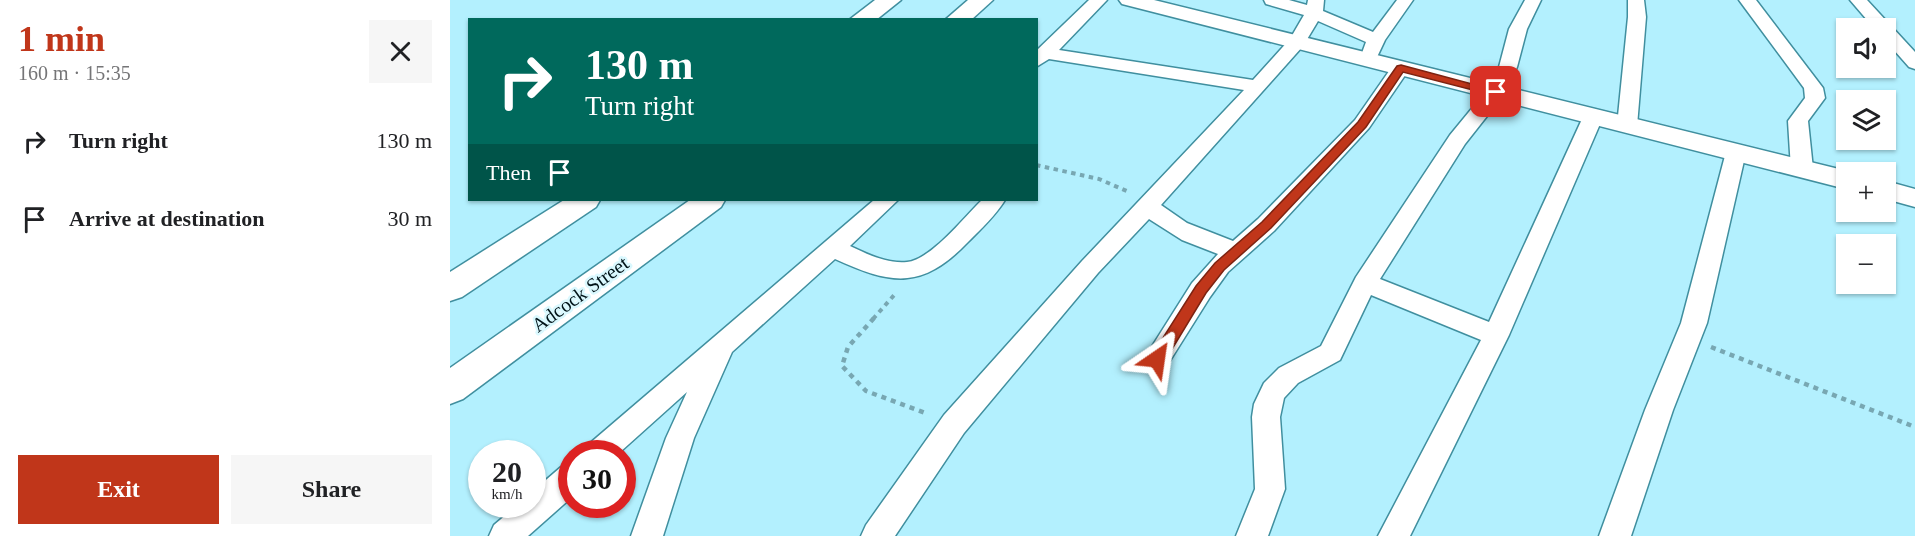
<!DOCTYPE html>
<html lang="en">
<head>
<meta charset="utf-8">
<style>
	body { margin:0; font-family:"Times New Roman",serif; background:#f6f6f6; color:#202124; height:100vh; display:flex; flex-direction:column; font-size:22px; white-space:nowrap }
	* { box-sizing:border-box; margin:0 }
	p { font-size:20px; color:#757577 }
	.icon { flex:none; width:33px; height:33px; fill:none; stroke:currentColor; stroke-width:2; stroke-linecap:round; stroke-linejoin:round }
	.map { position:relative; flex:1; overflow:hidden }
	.details { display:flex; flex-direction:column; background:#fff; width:450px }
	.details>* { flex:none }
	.top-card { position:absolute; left:18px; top:18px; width:570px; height:183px; border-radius:0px; box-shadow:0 2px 4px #0004; background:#00695c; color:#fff; overflow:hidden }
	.tools { position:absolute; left:1386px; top:18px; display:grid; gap:12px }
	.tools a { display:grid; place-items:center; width:60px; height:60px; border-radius:0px; background:#fff; box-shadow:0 2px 4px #0004; font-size:30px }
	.speed { position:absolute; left:18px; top:440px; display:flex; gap:12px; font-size:30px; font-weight:700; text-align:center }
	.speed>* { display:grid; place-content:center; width:78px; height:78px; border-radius:50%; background:#fff; box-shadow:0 2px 4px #0004; line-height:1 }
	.speed small { font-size:15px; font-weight:400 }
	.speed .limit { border:9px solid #d22; background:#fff; color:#111 }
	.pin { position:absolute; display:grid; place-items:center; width:51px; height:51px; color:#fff; margin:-26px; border-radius:12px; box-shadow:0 3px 9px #0006 }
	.me { position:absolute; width:66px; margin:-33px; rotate:32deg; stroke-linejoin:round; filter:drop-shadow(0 0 4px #0008) }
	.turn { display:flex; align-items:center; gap:21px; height:126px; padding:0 18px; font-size:27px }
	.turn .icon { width:78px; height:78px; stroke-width:2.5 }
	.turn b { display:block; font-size:42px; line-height:51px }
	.then { display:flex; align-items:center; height:57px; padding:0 18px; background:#0003; gap:12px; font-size:22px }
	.round { display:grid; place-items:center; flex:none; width:63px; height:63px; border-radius:0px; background:#f6f6f6 }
	.headline { display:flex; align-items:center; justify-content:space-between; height:102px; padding:0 18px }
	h1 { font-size:36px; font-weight:600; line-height:45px; color:#c0361a }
	.cta { display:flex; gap:12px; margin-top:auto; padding:12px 18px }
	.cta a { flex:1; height:69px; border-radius:0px; background:#c0361a; color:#fff; font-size:24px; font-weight:600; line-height:69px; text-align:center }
	.cta a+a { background:#f6f6f6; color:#202124 }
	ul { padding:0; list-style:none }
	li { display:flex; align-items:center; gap:18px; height:78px; padding:0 18px }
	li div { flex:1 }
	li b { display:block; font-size:22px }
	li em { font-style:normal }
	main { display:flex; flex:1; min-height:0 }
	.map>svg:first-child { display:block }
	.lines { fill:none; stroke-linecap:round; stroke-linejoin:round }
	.minor-casing { stroke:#408f9f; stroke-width:3 }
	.tertiary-casing { stroke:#408f9f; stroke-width:3 }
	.secondary-casing { stroke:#408f9f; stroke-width:3 }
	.path-far1 { stroke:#78a7b2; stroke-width:4; stroke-dasharray:4.5 4.5; stroke-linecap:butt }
	.path { stroke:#78a7b2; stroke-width:4.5; stroke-dasharray:5 5; stroke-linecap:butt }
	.minor { fill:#fff; fill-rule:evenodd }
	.tertiary { fill:#fff; fill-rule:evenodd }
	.secondary { fill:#fff; fill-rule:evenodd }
	.route { fill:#c0361a; stroke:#7d2311; stroke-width:1.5 }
	.labels { text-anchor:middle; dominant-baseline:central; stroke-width:5; stroke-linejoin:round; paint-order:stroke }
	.street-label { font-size:20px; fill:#001318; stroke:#daf8fe }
</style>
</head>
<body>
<main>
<section class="details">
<div class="headline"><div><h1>1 min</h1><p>160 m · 15:35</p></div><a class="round"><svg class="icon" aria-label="close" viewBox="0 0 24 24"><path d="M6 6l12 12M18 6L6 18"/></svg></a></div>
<ul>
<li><svg class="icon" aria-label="right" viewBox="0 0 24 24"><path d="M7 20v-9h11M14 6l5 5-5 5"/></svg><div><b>Turn right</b></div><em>130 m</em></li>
<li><svg class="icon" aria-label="arrive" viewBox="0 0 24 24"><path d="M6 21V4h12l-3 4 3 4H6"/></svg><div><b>Arrive at destination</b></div><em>30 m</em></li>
</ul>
<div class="cta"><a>Exit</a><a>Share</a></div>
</section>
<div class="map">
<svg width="1465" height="536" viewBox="0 0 1465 536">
	<rect width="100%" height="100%" fill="#b3f0fe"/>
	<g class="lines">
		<defs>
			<g id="minor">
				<path d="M 639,0 L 657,0 L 609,50 L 803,80 L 840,39 L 854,15 L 816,4 L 814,0 L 839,0 L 857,5 L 858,0 L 874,0 L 873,11 L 923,32 L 947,0 L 963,0 L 935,40 L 927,57 L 921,58 L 912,53 L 916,42 L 868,21 L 853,46 L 711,205 L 737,223 L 783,241 L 808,219 L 905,120 L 944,64 L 958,64 L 960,68 L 919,128 L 824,231 L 778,272 L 760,297 L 716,367 L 707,370 L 698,367 L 694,359 L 742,283 L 768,254 L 732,240 L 699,219 L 648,273 L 514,433 L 445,536 L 411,536 L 416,525 L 494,415 L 632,261 L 794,90 L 599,59 L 586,67 L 586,51 Z"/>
				<path d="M 1075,0 L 1091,0 L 1077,29 L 1067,67 L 1056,92 L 1015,144 L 930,279 L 1039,322 L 1133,117 L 1136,113 L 1150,113 L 1153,117 L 1059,335 L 960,536 L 928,536 L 1031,340 L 921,295 L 890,360 L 848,383 L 834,398 L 830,417 L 835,489 L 818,536 L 786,536 L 805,489 L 802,417 L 804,404 L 814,383 L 829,368 L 871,346 L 906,277 L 1000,135 L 1037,90 L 1049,67 L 1059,29 Z"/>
				<path d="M 1178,0 L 1194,0 L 1196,17 L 1187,126 L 1184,130 L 1170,130 L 1167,126 L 1178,17 Z"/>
				<path d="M 1289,0 L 1306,0 L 1373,88 L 1375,98 L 1358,121 L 1363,169 L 1360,174 L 1344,174 L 1341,169 L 1338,121 L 1355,98 L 1354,88 Z"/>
				<path d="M 1400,0 L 1417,0 L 1465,52 L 1465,69 L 1459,67 L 1436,41 L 1436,28 L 1424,28 Z"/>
				<path d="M 1286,145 L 1293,147 L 1296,152 L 1257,323 L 1223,410 L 1181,536 L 1149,536 L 1195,410 L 1231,323 L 1276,152 L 1279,147 Z"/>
				<path d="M 424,200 L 448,200 L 400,246 C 417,254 437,264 457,262 C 481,260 515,216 532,200 L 555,200 C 546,215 531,229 518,242 C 472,290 442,285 385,259 L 282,352 L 244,438 L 213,536 L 181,536 L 216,438 L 237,392 L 169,453 L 134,453 L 139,444 Z"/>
				<path d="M 122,464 L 122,497 L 78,536 L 39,536 L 44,525 L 69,504 L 82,504 L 82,492 L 111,467 Z"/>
			</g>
			<g id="tertiary">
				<path d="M 669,0 L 704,0 L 1401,172 L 1396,172 L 1396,189 L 672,4 Z"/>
				<path d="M 1436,181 L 1465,189 L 1465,207 L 1436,199 Z"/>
			</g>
			<g id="secondary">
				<path d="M 425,0 L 451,0 L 426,20 L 399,20 Z"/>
				<path d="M 518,0 L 543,0 L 521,20 L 495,20 Z"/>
				<path d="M 114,200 L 150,200 L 146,207 L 12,297 L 0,301 L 0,272 Z"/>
				<path d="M 240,200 L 275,200 L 271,207 L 13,399 L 0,404 L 0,368 Z"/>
			</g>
		</defs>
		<use href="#minor" class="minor-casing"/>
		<use href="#tertiary" class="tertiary-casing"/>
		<use href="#secondary" class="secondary-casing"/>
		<g class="path-far1">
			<path d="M 586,165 L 649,179 L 679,192"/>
			<path d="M 423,319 L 446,293"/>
		</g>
		<g class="path">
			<path d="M 424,318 L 398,347 L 392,366 L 416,391 L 478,414"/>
			<path d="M 1261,347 L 1465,427"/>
		</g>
		<use href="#minor" class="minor"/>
		<use href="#tertiary" class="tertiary"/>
		<use href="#secondary" class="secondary"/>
	</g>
	<path class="route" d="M 951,65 L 1052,92 L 1046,96 L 953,72 L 916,127 L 821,228 L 774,270 L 756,293 L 713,364 L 702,364 L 700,359 L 702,355 L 746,286 L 765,263 L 812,222 L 908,122 L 947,66 Z"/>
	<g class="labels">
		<g class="street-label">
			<text transform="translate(130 294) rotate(-36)">Adcock Street</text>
		</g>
	</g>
</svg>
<div class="tools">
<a><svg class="icon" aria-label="sound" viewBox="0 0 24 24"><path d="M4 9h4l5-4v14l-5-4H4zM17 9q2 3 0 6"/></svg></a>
<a><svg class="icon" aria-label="layers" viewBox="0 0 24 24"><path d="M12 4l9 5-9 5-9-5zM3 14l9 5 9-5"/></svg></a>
<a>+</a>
<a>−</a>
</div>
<div class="speed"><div>20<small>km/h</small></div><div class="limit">30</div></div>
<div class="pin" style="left:1046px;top:92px;background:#d93025"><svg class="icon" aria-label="arrive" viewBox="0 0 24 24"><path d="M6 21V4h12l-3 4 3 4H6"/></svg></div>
<svg class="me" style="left:707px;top:359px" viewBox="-20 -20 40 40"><path d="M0-17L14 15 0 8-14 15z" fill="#c0361a" stroke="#fff" stroke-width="4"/></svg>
<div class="top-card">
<div class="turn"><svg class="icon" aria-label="right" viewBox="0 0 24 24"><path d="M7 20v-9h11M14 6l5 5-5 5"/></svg><div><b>130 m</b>Turn right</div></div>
<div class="then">Then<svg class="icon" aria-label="arrive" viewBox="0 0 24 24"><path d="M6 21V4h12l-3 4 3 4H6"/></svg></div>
</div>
</div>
</main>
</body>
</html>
